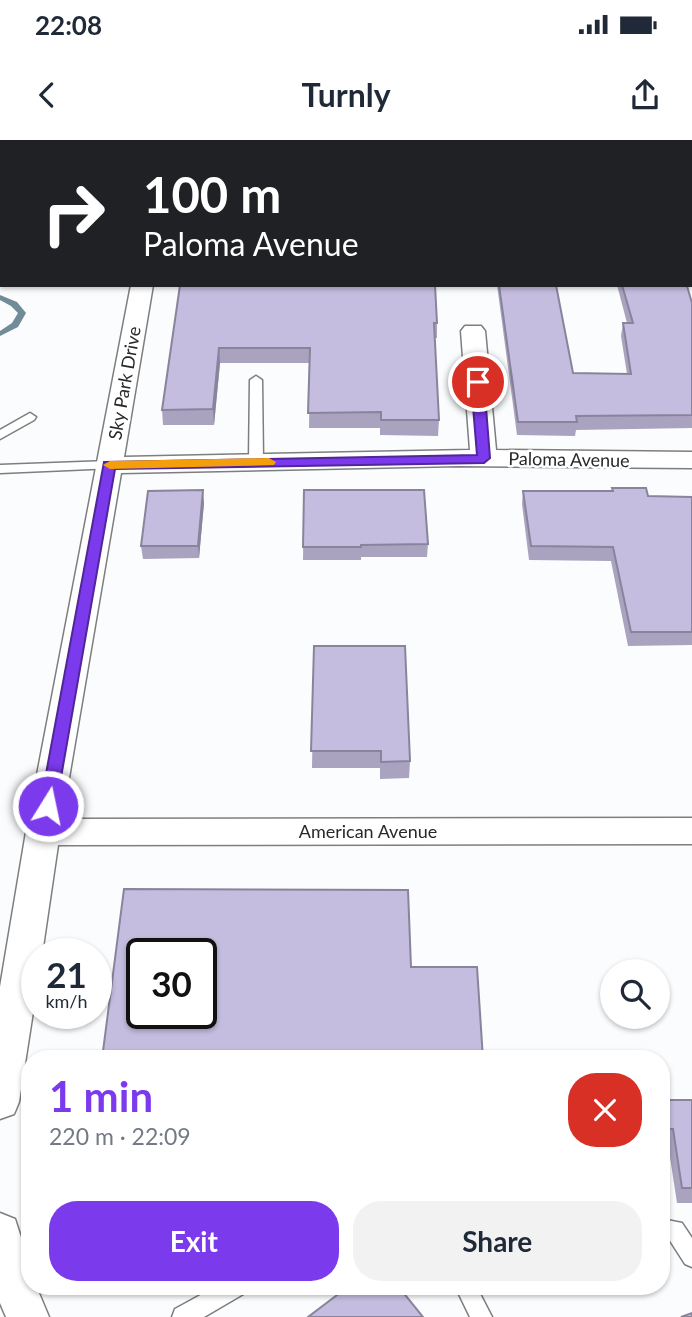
<!DOCTYPE html>
<html lang="en">
<head>
<meta charset="utf-8">
<style>
	body { margin:0; font-family:Lato,sans-serif; background:#f2f2f3; color:#1f2937; height:100vh; display:flex; flex-direction:column; font-size:26px; white-space:nowrap }
	* { box-sizing:border-box; margin:0 }
	p { font-size:23px; color:#747a83 }
	.icon { flex:none; width:38px; height:38px; fill:none; stroke:currentColor; stroke-width:2; stroke-linecap:round; stroke-linejoin:round }
	.map { position:relative; flex:1; overflow:hidden }
	.side { position:absolute; left:21px; top:910px; width:649px; height:245px; display:flex; flex-direction:column; background:#fff; border-radius:28px; box-shadow:0 2px 5px #0004 }
	.side>* { flex:none }
	.hud { position:absolute; left:0px; top:0px; width:693px; height:147px; box-shadow:0 2px 5px #0004; background:#202124; color:#fff; overflow:hidden }
	.tools { position:absolute; left:600px; top:819px; display:grid; gap:14px }
	.tools a { display:grid; place-items:center; width:70px; height:70px; border-radius:50%; background:#fff; box-shadow:0 2px 5px #0004; font-size:35px }
	.speed { position:absolute; left:21px; top:798px; display:flex; gap:14px; font-size:35px; font-weight:700; text-align:center }
	.speed>* { display:grid; place-content:center; width:91px; height:91px; border-radius:50%; background:#fff; box-shadow:0 2px 5px #0004; line-height:1 }
	.speed small { font-size:18px; font-weight:400 }
	.speed .limit { border:4px solid #111; border-radius:10px; background:#fff; color:#111 }
	.pin { position:absolute; display:grid; place-items:center; width:60px; height:60px; color:#fff; margin:-30px; border:4px solid #fff; border-radius:50%; box-shadow:0 2px 7px #0007 }
	.me { position:absolute; width:77px; margin:-38px; rotate:10deg; stroke-linejoin:round; filter:drop-shadow(0 0 5px #0008) }
	.turn { display:flex; align-items:center; gap:24px; height:147px; padding:0 28px; font-size:32px }
	.turn .icon { width:91px; height:91px; stroke-width:2.5 }
	.turn b { display:block; font-size:49px; line-height:60px }
	.round { display:grid; place-items:center; flex:none; width:74px; height:74px; border-radius:28px; background:#f2f2f3 }
	.overview { display:flex; align-items:center; justify-content:space-between; height:119px; padding:0 28px }
	h1 { font-size:42px; font-weight:700; line-height:52px; color:#7c3aed }
	.action { display:flex; gap:14px; margin-top:auto; padding:14px 28px }
	.action a { flex:1; height:80px; border-radius:28px; background:#7c3aed; color:#fff; font-size:28px; font-weight:700; line-height:80px; text-align:center }
	.action a+a { background:#f2f2f3; color:#1f2937 }
	.status { display:flex; justify-content:space-between; align-items:center; height:49px; padding:0 35px; background:#fff; direction:ltr }
	.status svg { height:19px; fill:currentColor }
	header { display:flex; justify-content:space-between; align-items:center; height:91px; padding:0 28px; background:#fff; font-size:32px; font-weight:700 }
	.map>svg:first-child { display:block }
	.lines { fill:none; stroke-linecap:round; stroke-linejoin:round }
	.stream { fill:#728b99; fill-rule:evenodd }
	.lane-casing { stroke:#7d7e7f; stroke-width:3 }
	.street-casing { stroke:#7d7e7f; stroke-width:3 }
	.secondary-casing { stroke:#7d7e7f; stroke-width:4 }
	.lane { fill:#fff; fill-rule:evenodd }
	.street { fill:#fff; fill-rule:evenodd }
	.secondary { fill:#c9dfec; fill-rule:evenodd }
	.wall { fill:#a9a3c0 }
	.shaded-wall { fill:#89849c }
	.building { fill:#c4bddf; stroke:#89849c; stroke-width:2; fill-rule:evenodd }
	.route { fill:#7c3aed; stroke:#51269a; stroke-width:2 }
	.slow { fill:#f59e0b }
	.labels { text-anchor:middle; dominant-baseline:central; stroke-width:5; stroke-linejoin:round; paint-order:stroke }
	.street-label { font-size:18px; fill:#272828; stroke:#fff }
</style>
</head>
<body>
<div class="status"><b>22:08</b><svg viewBox="0 0 49 12"><path d="M0 12V9h3v3zM5 12V6h3v6zM10 12V3h3v9zM15 12V0h3v12zM26 1h20v11H26zM47 4h2v5h-2z"/></svg></div>
<header><svg class="icon" aria-label="back" viewBox="0 0 24 24"><path d="M15 5l-7 7 7 7"/></svg>Turnly<svg class="icon" aria-label="share" viewBox="0 0 24 24"><path d="M12 15V3M7 8l5-5 5 5M5 13v7h14v-7"/></svg></header>
<div class="map">
<svg width="692" height="1177" viewBox="0 0 692 1177">
	<rect width="100%" height="100%" fill="#fafcfd"/>
	<g class="lines">
		<g class="stream">
			<rect x="0" y="94" width="2" height="5"/>
			<path d="M 0,155 L 17,162 L 26,173 L 18,187 L 0,196 L 0,191 L 12,183 L 18,173 L 11,166 L 0,160 Z"/>
		</g>
		<defs>
			<g id="lane">
				<path d="M 256,236 L 262,240 L 263,322 L 256,326 L 249,322 L 250,240 Z"/>
				<path d="M 30,273 L 36,277 L 34,280 L 0,299 L 0,290 Z"/>
				<path d="M 109,321 L 116,325 L 114,328 L 0,333 L 0,325 Z"/>
				<path d="M 662,1079 L 682,1083 L 692,1098 L 692,1127 L 685,1124 L 669,1099 L 662,1099 Z"/>
				<path d="M 217,1146 L 248,1146 L 245,1153 L 204,1177 L 172,1177 L 175,1169 Z"/>
				<path d="M 455,1146 L 476,1146 L 492,1177 L 470,1177 Z"/>
			</g>
			<g id="street">
				<rect x="594" y="0" width="20" height="2"/>
				<path d="M 131,145 L 153,145 L 124,317 L 470,310 L 461,191 L 465,186 L 481,186 L 485,191 L 496,310 L 692,312 L 692,328 L 458,326 L 121,333 L 62,679 L 692,678 L 692,704 L 58,705 L 42,814 L 37,814 L 37,846 L 19,962 L 14,974 L 0,979 L 0,847 L 26,692 Z"/>
				<path d="M 0,1073 L 15,1079 L 30,1125 L 30,1146 L 36,1146 L 49,1177 L 6,1177 L 0,1163 Z"/>
			</g>
			<g id="secondary">
				<path d="M 0,0 L 12,0 L 13,2 L 2,2 L 0,10 Z"/>
				<path d="M 685,0 L 692,0 L 692,13 L 691,2 L 682,2 Z"/>
			</g>
		</defs>
		<use href="#lane" class="lane-casing"/>
		<use href="#street" class="street-casing"/>
		<use href="#secondary" class="secondary-casing"/>
		<use href="#lane" class="lane"/>
		<use href="#street" class="street"/>
		<use href="#secondary" class="secondary"/>
	</g>
	<g class="wall">
		<path d="M 180,145 L 437,183 L 437,198 L 434,198 L 439,280 L 438,296 L 380,295 L 380,288 L 309,288 L 310,223 L 220,223 L 214,285 L 163,285 L 162,270 Z"/>
		<path d="M 497,145 L 556,145 L 573,233 L 627,234 L 621,196 L 623,183 L 627,183 L 617,145 L 669,145 L 692,163 L 692,288 L 576,290 L 575,296 L 517,295 Z"/>
		<path d="M 612,348 L 648,356 L 692,357 L 692,505 L 628,506 L 611,421 L 529,420 L 522,364 L 523,351 L 612,351 Z"/>
		<path d="M 304,350 L 428,404 L 427,417 L 361,417 L 361,420 L 303,420 Z"/>
		<path d="M 204,363 L 199,418 L 143,419 L 141,406 Z"/>
		<path d="M 314,506 L 410,621 L 409,638 L 380,639 L 380,628 L 312,628 Z"/>
		<path d="M 662,960 L 692,960 L 692,1063 L 677,1063 L 668,1004 L 662,1004 Z"/>
	</g>
	<g class="shaded-wall">
		<path d="M 219,208 L 220,223 L 214,285 L 213,269 Z"/>
		<path d="M 203,350 L 204,363 L 199,418 L 198,406 Z"/>
	</g>
	<g class="building">
		<rect x="691" y="20" width="1" height="29"/>
		<path d="M 180,145 L 435,145 L 437,183 L 434,183 L 439,280 L 381,280 L 381,272 L 308,273 L 310,208 L 219,208 L 213,269 L 162,270 Z"/>
		<path d="M 499,145 L 556,145 L 573,233 L 631,234 L 623,183 L 633,183 L 622,145 L 687,146 L 692,163 L 692,275 L 576,276 L 577,282 L 518,282 Z"/>
		<path d="M 612,348 L 646,348 L 648,356 L 692,357 L 692,492 L 631,492 L 613,407 L 531,406 L 523,351 L 613,351 Z"/>
		<path d="M 203,350 L 198,406 L 141,406 L 148,351 Z"/>
		<path d="M 304,350 L 424,350 L 428,404 L 361,405 L 361,407 L 303,407 Z"/>
		<path d="M 314,506 L 405,506 L 410,621 L 381,622 L 381,611 L 311,611 Z"/>
		<path d="M 124,749 L 408,750 L 411,827 L 477,827 L 483,919 L 102,919 ZM 142,814 L 201,814 L 201,873 L 142,873 Z"/>
		<path d="M 662,960 L 692,960 L 692,1048 L 682,1048 L 673,989 L 662,989 Z"/>
		<path d="M 349,1146 L 398,1146 L 423,1177 L 308,1177 Z"/>
		<path d="M 692,1173 L 692,1177 L 681,1177 Z"/>
	</g>
	<path class="route" d="M 478,238 L 484,242 L 490,318 L 484,323 L 115,329 L 56,666 L 54,670 L 42,670 L 40,666 L 104,322 L 477,315 L 471,242 Z"/>
	<path class="slow" d="M 269,318 L 276,322 L 274,325 L 110,329 L 103,325 L 110,321 Z"/>
	<g class="labels">
		<g class="street-label">
			<text transform="translate(124 243) rotate(-80)">Sky Park Drive</text>
			<text transform="translate(569 319) rotate(1)">Paloma Avenue</text>
			<text x="368" y="691">American Avenue</text>
		</g>
	</g>
</svg>
<div class="tools">
<a><svg class="icon" aria-label="search" viewBox="0 0 24 24"><circle cx="10" cy="10" r="6"/><path d="M15 15l6 6"/></svg></a>
</div>
<div class="speed"><div>21<small>km/h</small></div><div class="limit">30</div></div>
<div class="pin" style="left:478px;top:242px;background:#d93025"><svg class="icon" aria-label="arrive" viewBox="0 0 24 24"><path d="M6 21V4h12l-3 4 3 4H6"/></svg></div>
<svg class="me" style="left:48px;top:666px" viewBox="-20 -20 40 40"><circle r="17" fill="#7c3aed" stroke="#fff" stroke-width="3"/><path d="M0-11L8 9 0 5-8 9z" fill="#fff"/></svg>
<div class="hud">
<div class="turn"><svg class="icon" aria-label="right" viewBox="0 0 24 24"><path d="M7 20v-9h11M14 6l5 5-5 5"/></svg><div><b>100 m</b>Paloma Avenue</div></div>
</div>
<section class="side">
<div class="overview"><div><h1>1 min</h1><p>220 m · 22:09</p></div><a class="round" style="background:#d93025;color:#fff"><svg class="icon" aria-label="close" viewBox="0 0 24 24"><path d="M6 6l12 12M18 6L6 18"/></svg></a></div>
<div class="action"><a>Exit</a><a>Share</a></div>
</section>
</div>
</body>
</html>
